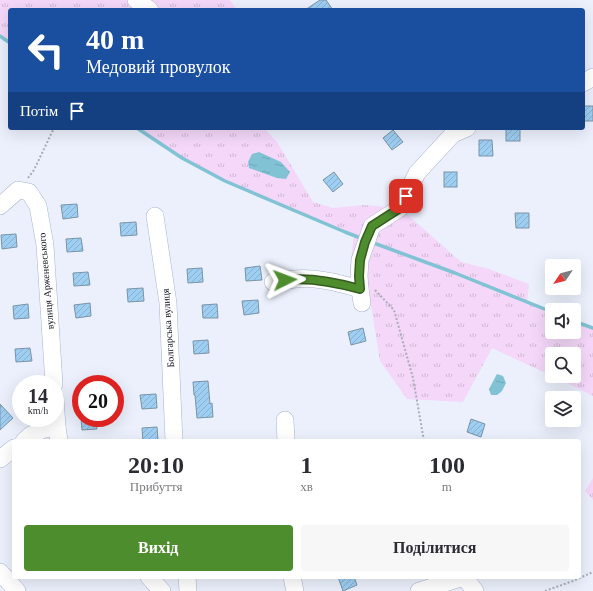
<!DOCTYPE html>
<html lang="uk">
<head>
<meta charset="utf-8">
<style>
	body { margin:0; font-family:"Times New Roman",serif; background:#f7f7f7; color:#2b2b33; height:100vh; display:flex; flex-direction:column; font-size:15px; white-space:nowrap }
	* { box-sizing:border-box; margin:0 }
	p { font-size:13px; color:#7c7c81 }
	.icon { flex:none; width:22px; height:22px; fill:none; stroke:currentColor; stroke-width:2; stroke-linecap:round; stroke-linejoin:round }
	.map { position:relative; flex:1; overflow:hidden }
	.drawer { position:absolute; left:12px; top:439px; width:569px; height:140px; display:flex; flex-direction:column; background:#fff; border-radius:4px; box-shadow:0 4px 16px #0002 }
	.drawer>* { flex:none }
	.guide { position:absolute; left:8px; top:8px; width:577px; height:122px; border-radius:4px; box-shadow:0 4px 16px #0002; background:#1a4fa0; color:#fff; overflow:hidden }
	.needle { width:26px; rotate:235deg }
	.controls { position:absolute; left:545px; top:259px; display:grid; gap:8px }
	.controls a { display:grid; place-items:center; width:36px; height:36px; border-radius:4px; background:#fff; box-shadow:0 4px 16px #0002; font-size:20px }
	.speed { position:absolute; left:12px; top:375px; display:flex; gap:8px; font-size:20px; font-weight:700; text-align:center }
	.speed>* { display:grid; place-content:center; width:52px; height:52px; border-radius:50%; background:#fff; box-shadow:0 4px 16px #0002; line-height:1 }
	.speed small { font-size:10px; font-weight:400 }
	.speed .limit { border:6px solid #d22; background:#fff; color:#111 }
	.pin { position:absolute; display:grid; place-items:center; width:34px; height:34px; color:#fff; margin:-17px; border-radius:8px; box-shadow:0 2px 6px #0006 }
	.me { position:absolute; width:44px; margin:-22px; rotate:87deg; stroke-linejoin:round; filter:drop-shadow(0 0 3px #0008) }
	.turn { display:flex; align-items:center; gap:14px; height:84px; padding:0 12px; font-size:18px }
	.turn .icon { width:52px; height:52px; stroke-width:2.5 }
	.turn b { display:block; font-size:28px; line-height:34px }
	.then { display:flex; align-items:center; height:38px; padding:0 12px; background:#0003; gap:8px; font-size:15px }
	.eta { display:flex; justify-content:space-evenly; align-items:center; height:68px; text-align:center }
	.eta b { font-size:24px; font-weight:700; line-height:28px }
	.primary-button { display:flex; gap:8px; margin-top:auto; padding:8px 12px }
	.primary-button a { flex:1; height:46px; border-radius:4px; background:#4e8d2e; color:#fff; font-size:16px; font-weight:700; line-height:46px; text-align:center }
	.primary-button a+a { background:#f7f7f7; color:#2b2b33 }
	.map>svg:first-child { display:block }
	.grass { fill:url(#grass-tufts) }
	.water { fill:url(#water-ripples) }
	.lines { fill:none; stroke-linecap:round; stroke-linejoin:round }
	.stream { stroke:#81c3d5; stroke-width:3.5 }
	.building { fill:url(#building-hatch); stroke:#7a94a8 }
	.minor-casing { stroke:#a9b4d0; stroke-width:18 }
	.path { stroke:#a9adb8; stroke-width:2; stroke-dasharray:2 2; stroke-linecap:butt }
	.minor { stroke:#fff; stroke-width:17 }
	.route-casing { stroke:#335c1e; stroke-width:10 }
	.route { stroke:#4e8d2e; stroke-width:7 }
	.labels { text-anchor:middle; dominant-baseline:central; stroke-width:3; stroke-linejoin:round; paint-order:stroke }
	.street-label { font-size:10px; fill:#0e111b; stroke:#fff }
</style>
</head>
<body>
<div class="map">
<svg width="593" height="591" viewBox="0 0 593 591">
	<defs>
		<pattern id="grass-tufts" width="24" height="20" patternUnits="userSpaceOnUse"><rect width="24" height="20" fill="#f4d7f9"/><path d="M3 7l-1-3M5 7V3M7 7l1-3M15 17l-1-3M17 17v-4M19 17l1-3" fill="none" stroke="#d0b8d5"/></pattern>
		<pattern id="water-ripples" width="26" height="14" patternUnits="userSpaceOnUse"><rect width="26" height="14" fill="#81c3d5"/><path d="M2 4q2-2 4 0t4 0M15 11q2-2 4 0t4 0" fill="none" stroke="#6ea6b6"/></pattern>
		<pattern id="building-hatch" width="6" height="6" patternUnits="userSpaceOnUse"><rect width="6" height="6" fill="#9ecef2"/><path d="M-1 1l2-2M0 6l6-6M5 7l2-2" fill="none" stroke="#87b0cf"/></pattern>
	</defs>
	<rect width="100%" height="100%" fill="#ebf0fc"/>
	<g class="grass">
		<path d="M 0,0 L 230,0 L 237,10 L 10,10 L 10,43 L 0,36 Z"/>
		<path d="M 137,128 L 264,128 L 277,142 L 313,202 L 333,208 L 364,205 L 400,208 L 461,262 L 489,269 L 529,284 L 527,302 L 552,312 L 552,332 L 574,332 L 574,321 L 593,328 L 593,396 L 553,376 L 574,376 L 574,354 L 552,354 L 552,376 L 492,348 L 463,402 L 407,399 L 380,361 L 371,305 L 362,303 L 359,276 L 350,268 L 354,235 L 225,181 L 182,158 Z"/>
		<path d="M 593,478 L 593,500 L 585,491 Z"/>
	</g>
	<g class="water">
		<path d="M 259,152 L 281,162 L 290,172 L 286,179 L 277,178 L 249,168 L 248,162 L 252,154 Z"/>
		<path d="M 497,374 L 503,376 L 506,383 L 502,391 L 497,395 L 491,395 L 489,389 Z"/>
	</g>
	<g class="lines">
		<g class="stream">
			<path d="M 0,36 L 10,43"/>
			<path d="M 137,128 L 182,158 L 225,181 L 345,232 L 363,239"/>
			<path d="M 371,242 L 455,273 L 552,312"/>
			<path d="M 574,321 L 593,328"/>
		</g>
	</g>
	<g class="building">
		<path d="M 320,0 L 326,0 L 333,10 L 305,10 Z"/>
		<rect x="584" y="106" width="9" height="15"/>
		<rect x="506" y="128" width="14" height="13"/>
		<path d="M 393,130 L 403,142 L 392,150 L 383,138 Z"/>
		<path d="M 479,140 L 492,140 L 493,156 L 479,156 Z"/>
		<path d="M 334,172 L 343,184 L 333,192 L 323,180 Z"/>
		<rect x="444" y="172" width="13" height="15"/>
		<path d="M 77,204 L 78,217 L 63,219 L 61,205 Z"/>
		<path d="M 515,213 L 529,213 L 529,228 L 516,228 Z"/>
		<path d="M 136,222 L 137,235 L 121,236 L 120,223 Z"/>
		<path d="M 16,234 L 17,247 L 2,249 L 1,235 Z"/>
		<path d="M 81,238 L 83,251 L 67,252 L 66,239 Z"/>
		<path d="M 260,266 L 262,280 L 246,281 L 245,268 Z"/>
		<path d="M 202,268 L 203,282 L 188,283 L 187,269 Z"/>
		<path d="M 88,272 L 90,285 L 74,286 L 73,273 Z"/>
		<path d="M 143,288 L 144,301 L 128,302 L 127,289 Z"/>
		<path d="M 258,300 L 259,313 L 244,315 L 242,301 Z"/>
		<path d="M 90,303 L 91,316 L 76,318 L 74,305 Z"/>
		<path d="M 28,304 L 29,318 L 14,319 L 13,306 Z"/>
		<path d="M 217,304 L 218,318 L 203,318 L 202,305 Z"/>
		<path d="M 363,328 L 366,341 L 351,345 L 348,332 Z"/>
		<path d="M 208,340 L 209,353 L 194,354 L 193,341 Z"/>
		<path d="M 30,348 L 32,361 L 16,362 L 15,349 Z"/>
		<path d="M 208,381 L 210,404 L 212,403 L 213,417 L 197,418 L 195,395 L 194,395 L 193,382 Z"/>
		<path d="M 156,394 L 157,408 L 142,409 L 140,395 Z"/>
		<path d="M 0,404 L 13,418 L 0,430 Z"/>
		<path d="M 81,418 L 96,418 L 97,429 L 82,430 Z"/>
		<path d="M 471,419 L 485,424 L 481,437 L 467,432 Z"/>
		<path d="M 157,427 L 158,440 L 143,441 L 142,428 Z"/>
		<path d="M 338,577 L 354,577 L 357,585 L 343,591 Z"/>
	</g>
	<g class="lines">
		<defs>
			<g id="minor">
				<path d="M 136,0 L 150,10"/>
				<path d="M 583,83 L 593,77"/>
				<path d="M 0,206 L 18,190 L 29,192 L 38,206 L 45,245 L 54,384"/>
				<path d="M 155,216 L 168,303 L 174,441"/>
				<path d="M 273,282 C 280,281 288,280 295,279 C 317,277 339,283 360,289 L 362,303"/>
				<path d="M 360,289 L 359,276 L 360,260 L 372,226 L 400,208 L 417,173 L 453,134 L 467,128"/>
				<path d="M 55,398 L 57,427 L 59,441"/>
				<path d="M 285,420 L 286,441"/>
				<path d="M 24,441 L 31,435 L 44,429 L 57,427"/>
				<path d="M 0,459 L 14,448"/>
				<path d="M 0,572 L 17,591"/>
				<path d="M 149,577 L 162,591"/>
				<path d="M 187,577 L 188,591"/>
				<path d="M 292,577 L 295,591"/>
				<path d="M 464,577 L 475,591"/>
				<path d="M 419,591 L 464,577"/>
			</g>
		</defs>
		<use href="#minor" class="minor-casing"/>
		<g class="path">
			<path d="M 28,178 L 34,170 L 54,128"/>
			<path d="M 375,290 L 394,310 L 413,378 L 424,441"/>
			<path d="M 545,591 L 573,581 L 593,572"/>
		</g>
		<use href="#minor" class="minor"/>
	</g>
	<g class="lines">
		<defs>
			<path id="route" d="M 285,280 C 310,277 335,282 360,289 L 359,276 L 360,260 L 365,242 L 372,226 L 400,208 L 406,196"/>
		</defs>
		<use href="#route" class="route-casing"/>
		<use href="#route" class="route"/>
	</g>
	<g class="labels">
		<g class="street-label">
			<text transform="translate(46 281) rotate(-95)">вулиця Арженевського</text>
			<text transform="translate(168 328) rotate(-94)">Болгарська вулиця</text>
		</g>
	</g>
</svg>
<div class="controls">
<a><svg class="needle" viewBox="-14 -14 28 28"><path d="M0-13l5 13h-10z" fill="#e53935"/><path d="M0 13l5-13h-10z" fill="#7c7c81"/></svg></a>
<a><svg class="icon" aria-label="sound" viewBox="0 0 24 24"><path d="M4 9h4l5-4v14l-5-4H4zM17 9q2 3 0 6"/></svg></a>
<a><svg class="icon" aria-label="search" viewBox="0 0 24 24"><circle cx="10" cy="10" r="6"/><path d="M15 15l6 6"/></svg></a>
<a><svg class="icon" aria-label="layers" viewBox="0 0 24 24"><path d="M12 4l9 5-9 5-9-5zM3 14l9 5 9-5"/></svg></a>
</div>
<div class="speed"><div>14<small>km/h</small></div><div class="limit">20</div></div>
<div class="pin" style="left:406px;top:196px;background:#d93025"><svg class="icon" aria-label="arrive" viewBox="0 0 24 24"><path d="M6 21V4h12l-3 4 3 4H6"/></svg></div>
<svg class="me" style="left:285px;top:280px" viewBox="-20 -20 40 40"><path d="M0-17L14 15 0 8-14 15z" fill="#4e8d2e" stroke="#fff" stroke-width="4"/></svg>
<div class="guide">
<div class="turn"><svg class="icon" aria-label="left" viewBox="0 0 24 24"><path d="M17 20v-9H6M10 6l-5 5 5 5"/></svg><div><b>40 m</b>Медовий провулок</div></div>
<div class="then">Потім<svg class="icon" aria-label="arrive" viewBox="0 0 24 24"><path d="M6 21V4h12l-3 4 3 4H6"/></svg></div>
</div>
<section class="drawer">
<div class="eta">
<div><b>20:10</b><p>Прибуття</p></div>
<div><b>1</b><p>хв</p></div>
<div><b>100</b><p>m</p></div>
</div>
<div class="primary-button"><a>Вихід</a><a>Поділитися</a></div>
</section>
</div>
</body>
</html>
